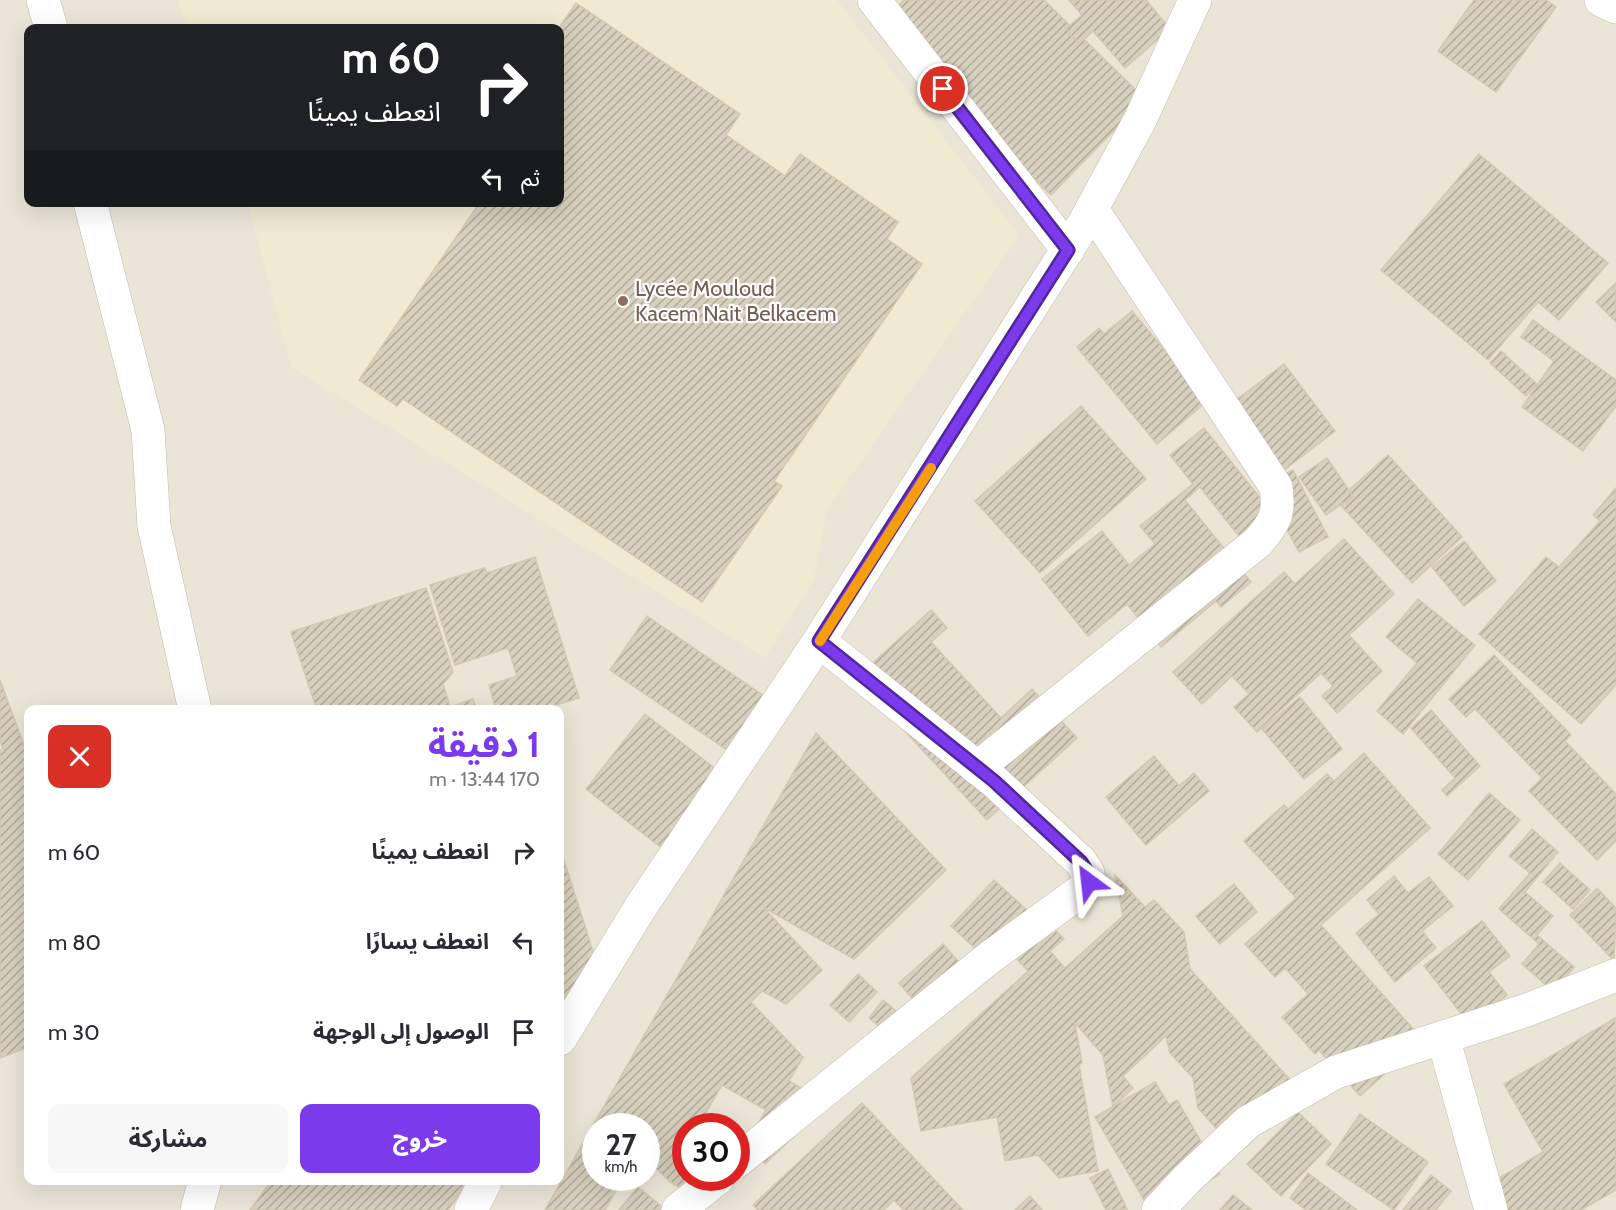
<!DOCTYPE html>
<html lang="ar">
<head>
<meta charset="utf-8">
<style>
	body { margin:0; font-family:Cabin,"Noto Sans Arabic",sans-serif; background:#f7f7f7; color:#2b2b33; direction:rtl; height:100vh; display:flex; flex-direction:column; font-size:22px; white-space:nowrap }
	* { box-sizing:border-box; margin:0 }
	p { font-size:20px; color:#7c7c81 }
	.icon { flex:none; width:33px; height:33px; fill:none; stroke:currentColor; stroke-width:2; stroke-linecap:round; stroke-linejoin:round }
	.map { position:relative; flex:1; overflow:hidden; direction:ltr }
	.panel { position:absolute; left:24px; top:705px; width:540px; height:480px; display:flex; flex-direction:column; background:#fff; border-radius:12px; box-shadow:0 6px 24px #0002; direction:rtl }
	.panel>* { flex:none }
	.guide { position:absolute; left:24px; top:24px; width:540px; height:183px; border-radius:12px; box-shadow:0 6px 24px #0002; direction:rtl; background:#202124; color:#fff; overflow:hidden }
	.speed { position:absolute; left:582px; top:1113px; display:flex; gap:12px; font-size:30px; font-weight:700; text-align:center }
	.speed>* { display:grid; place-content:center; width:78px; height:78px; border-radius:50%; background:#fff; box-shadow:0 6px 24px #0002; line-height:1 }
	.speed small { font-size:15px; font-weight:400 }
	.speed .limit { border:9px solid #d22; background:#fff; color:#111 }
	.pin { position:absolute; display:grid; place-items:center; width:51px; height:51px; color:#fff; margin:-26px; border:3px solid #fff; border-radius:50%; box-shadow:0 2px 6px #0007 }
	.me { position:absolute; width:66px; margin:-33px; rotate:330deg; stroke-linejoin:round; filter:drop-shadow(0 0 4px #0008) }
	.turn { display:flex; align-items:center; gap:21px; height:126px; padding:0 24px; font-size:27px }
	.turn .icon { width:78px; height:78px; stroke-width:2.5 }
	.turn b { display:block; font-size:42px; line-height:51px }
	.then { display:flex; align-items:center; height:57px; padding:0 24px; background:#0003; gap:12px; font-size:22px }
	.round { display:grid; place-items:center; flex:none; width:63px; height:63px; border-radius:12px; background:#f7f7f7 }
	.summary { display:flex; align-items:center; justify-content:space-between; height:102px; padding:0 24px }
	h1 { font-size:36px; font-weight:700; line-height:45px; color:#7c3aed }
	.action { display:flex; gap:12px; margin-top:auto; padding:12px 24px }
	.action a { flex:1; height:69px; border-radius:12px; background:#7c3aed; color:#fff; font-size:24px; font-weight:700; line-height:69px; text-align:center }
	.action a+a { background:#f7f7f7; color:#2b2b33 }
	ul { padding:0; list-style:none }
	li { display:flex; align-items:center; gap:18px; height:90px; padding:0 24px }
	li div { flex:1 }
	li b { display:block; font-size:22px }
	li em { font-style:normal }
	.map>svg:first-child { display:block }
	.residential { fill:#eae5d7; fill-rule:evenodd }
	.education { fill:#f0ead2 }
	.building { fill:url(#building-hatch); stroke:#d4c8b0; stroke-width:1.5 }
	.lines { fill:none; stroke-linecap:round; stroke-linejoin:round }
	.minor-casing { stroke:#c2bcab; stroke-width:34 }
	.tertiary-casing { stroke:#c2bcab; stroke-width:34 }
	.minor { stroke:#fff; stroke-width:33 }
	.tertiary { stroke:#fff; stroke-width:33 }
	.route-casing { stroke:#51269a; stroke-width:15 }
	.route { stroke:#7c3aed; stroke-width:10 }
	.slow { stroke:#f59e0b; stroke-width:10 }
	.education-dot { fill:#8d6e63; stroke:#fff; stroke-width:2 }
	.labels { text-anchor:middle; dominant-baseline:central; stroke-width:4.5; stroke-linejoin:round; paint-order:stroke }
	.education-label { font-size:22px; fill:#785e54; stroke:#fff; text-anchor:start }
</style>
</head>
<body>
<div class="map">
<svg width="1616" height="1210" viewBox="0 0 1616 1210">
	<defs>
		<pattern id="building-hatch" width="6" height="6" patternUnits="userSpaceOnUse" patternTransform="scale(1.5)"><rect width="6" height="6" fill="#d8d0be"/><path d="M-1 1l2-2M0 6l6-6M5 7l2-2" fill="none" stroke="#b1aa9b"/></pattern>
	</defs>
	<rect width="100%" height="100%" fill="#f6f3e9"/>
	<path class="residential" d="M 0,0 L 1616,0 L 1616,1210 L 0,1210 ZM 28,28 L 560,28 L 560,202 L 28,202 ZM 28,710 L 560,710 L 560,1180 L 28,1180 ZM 596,1126 L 646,1126 L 646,1178 L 596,1178 ZM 686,1126 L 736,1126 L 736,1178 L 686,1178 Z"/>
	<path class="education" d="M 177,0 L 837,0 L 1019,235 L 827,510 L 814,579 L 765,658 L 291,367 L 248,203 L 560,202 L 560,28 L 188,28 Z"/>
	<g class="building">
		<path d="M 904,0 L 1044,0 L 1145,99 L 1051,195 L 878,26 Z"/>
		<path d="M 1069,0 L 1146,0 L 1170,29 L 1125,68 L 1093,31 L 1079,44 L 1066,29 L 1082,15 Z"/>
		<path d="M 1474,0 L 1546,0 L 1556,7 L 1496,92 L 1438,51 Z"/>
		<path d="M 576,3 L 740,114 L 726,135 L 785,176 L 800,154 L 898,222 L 887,239 L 922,264 L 774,481 L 782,486 L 702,602 L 403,399 L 397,406 L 359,380 L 480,202 L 560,202 L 559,28 Z"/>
		<path d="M 1479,154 L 1608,263 L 1559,320 L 1538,302 L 1488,360 L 1381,270 Z"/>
		<path d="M 1616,283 L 1616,322 L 1596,302 Z"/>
		<path d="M 1132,311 L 1207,401 L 1157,444 L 1077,347 L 1099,328 L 1104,334 Z"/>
		<path d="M 1533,320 L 1616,380 L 1616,406 L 1583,451 L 1522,407 L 1554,361 L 1521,337 Z"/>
		<path d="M 1501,351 L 1537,384 L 1526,396 L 1490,363 Z"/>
		<path d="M 1284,364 L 1335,431 L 1275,477 L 1223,410 Z"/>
		<path d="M 1081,406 L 1146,479 L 1040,573 L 975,501 Z"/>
		<path d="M 1204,428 L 1278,520 L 1246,545 L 1200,487 L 1185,500 L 1251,582 L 1221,607 L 1216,601 L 1161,647 L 1127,604 L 1088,636 L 1042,579 L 1102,531 L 1129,565 L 1155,544 L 1140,526 L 1193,484 L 1170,455 Z"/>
		<path d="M 1388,455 L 1462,537 L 1412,583 L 1337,501 Z"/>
		<path d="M 1327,458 L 1353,496 L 1326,515 L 1299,477 Z"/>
		<path d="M 1293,470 L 1328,537 L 1299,552 L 1263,486 Z"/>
		<path d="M 1616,488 L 1616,685 L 1581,724 L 1479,634 L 1546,557 L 1559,567 L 1600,521 L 1593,515 Z"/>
		<path d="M 1344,539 L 1394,594 L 1349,635 L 1382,671 L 1337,713 L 1322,696 L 1333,686 L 1321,673 L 1257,732 L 1234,707 L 1249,694 L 1232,676 L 1202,704 L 1173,672 L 1284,572 L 1295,584 Z"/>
		<path d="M 1464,541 L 1496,581 L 1464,606 L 1432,567 Z"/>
		<path d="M 535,557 L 579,698 L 540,710 L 496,710 L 489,685 L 517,676 L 508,648 L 455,665 L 430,585 L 485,568 L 487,573 Z"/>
		<path d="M 426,588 L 453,672 L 443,684 L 450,707 L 473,699 L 477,710 L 319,710 L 316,707 L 291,632 Z"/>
		<path d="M 1418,599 L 1475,645 L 1403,734 L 1377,711 L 1417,663 L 1386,637 Z"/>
		<path d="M 931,610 L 947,628 L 931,642 L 1001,718 L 1032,689 L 1077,738 L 987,820 L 856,678 Z"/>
		<path d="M 647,616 L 764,696 L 727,750 L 610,670 Z"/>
		<path d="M 1494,655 L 1571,735 L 1565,741 L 1616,794 L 1616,841 L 1597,860 L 1529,791 L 1542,778 L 1475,709 L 1466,717 L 1449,699 Z"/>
		<path d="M 0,680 L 28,756 L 28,1047 L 0,1058 L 0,750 L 3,749 L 0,742 Z"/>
		<path d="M 1300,697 L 1342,749 L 1304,779 L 1262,729 Z"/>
		<path d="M 1431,710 L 1480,766 L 1447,796 L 1442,790 L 1455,778 L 1411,728 Z"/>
		<path d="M 645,714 L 722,774 L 663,849 L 586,789 Z"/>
		<path d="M 816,733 L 946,870 L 854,959 L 763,907 L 822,970 L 786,1004 L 762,991 L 751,1002 L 803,1057 L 789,1081 L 828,1104 L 765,1164 L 746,1144 L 766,1110 L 722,1085 L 698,1126 L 686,1126 L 686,1178 L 736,1178 L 750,1165 L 709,1204 L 670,1182 L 646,1158 L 646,1126 L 596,1126 L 596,1178 L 623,1178 L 605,1210 L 545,1210 Z"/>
		<path d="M 1364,753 L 1430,828 L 1321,925 L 1423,1040 L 1360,1096 L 1319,1050 L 1315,1054 L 1282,1017 L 1308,994 L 1285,968 L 1275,977 L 1245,944 L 1296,898 L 1244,841 L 1284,805 L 1288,809 L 1327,774 L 1334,781 Z"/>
		<path d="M 1154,756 L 1179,786 L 1194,773 L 1209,791 L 1146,845 L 1106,797 Z"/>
		<path d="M 1489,793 L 1520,820 L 1468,880 L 1438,854 Z"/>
		<path d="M 1532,829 L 1558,852 L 1525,892 L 1553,916 L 1537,935 L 1574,967 L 1554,992 L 1522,964 L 1539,944 L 1499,909 L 1530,873 L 1509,856 Z"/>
		<path d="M 560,848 L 598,967 L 560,1037 Z"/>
		<path d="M 1560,863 L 1590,890 L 1573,909 L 1543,882 Z"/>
		<path d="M 1115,875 L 1145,907 L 1154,900 L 1184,932 L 1190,969 L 1302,1093 L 1237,1152 L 1198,1108 L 1193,1078 L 1170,1053 L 1166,1036 L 1123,1076 L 1133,1088 L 1113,1107 L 1103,1055 L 1075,1023 L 1082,1063 L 1079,1065 L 1098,1171 L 1059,1178 L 1038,1155 L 1005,1161 L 997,1117 L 921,1131 L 911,1078 L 1028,971 L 1016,958 L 1051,926 L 1064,939 L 1050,951 L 1065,968 L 1123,916 Z"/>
		<path d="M 1394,876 L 1408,893 L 1429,877 L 1453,906 L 1422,931 L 1436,948 L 1395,982 L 1356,933 L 1379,914 L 1367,900 Z"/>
		<path d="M 994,880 L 1040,922 L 997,969 L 951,926 Z"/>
		<path d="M 1234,884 L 1257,912 L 1220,944 L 1196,916 Z"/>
		<path d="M 1597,888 L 1616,908 L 1614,961 L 1570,915 Z"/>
		<path d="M 1482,921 L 1510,956 L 1489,972 L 1507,995 L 1470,1025 L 1424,966 Z"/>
		<path d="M 943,944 L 974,979 L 930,1019 L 899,983 Z"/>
		<path d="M 858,974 L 877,992 L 849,1022 L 830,1005 Z"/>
		<path d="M 883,1000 L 918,1029 L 904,1047 L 869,1018 Z"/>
		<path d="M 1615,1018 L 1616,1190 L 1581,1210 L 1495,1210 L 1482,1188 L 1543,1152 L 1504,1084 Z"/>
		<path d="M 1155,1082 L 1169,1105 L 1177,1100 L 1220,1174 L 1160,1210 L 1150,1210 L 1095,1117 Z"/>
		<path d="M 862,1103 L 963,1210 L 903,1210 L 894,1200 L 884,1210 L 758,1210 L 753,1205 Z"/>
		<path d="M 1298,1112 L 1331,1144 L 1281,1196 L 1247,1164 Z"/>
		<path d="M 1360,1114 L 1428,1162 L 1394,1210 L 1326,1164 Z"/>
		<path d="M 1108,1169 L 1127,1209 L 1106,1210 L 1090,1178 Z"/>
		<path d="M 1308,1173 L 1357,1210 L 1306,1210 L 1290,1198 Z"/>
		<path d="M 1431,1175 L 1451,1191 L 1436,1210 L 1403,1210 Z"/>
		<path d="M 272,1180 L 470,1180 L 448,1210 L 250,1210 Z"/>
		<path d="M 638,1187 L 666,1210 L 619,1210 Z"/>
		<path d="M 1233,1195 L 1252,1210 L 1220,1210 Z"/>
		<path d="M 1030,1196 L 1042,1210 L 1015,1210 Z"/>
	</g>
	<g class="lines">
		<defs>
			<g id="minor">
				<path d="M 43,0 L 51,28"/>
				<path d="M 874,0 L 1068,250"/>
				<path d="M 1601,0 L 1616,7"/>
				<path d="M 90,202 L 148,430 L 154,526 L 195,710"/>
				<path d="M 977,768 L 1258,542 C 1275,522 1280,514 1276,487 L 1092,209"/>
				<path d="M 1443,1037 L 1491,1210"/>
				<path d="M 736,1162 L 989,958 L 1082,890 L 1089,882 L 1088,873 L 1081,862 L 994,781 L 819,641"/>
				<path d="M 197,1210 L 205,1180"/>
				<path d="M 678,1210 L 718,1178"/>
				<path d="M 1158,1210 L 1187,1179 L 1248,1122 L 1336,1072 L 1527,1010 L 1616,975"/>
			</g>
			<g id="tertiary">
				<path d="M 560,1039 L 640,908 L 819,641 L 1083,225 L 1140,120 L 1195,0"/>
				<path d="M 471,1210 L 486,1180"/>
			</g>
		</defs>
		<use href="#minor" class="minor-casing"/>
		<use href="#tertiary" class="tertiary-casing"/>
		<use href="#minor" class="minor"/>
		<use href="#tertiary" class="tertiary"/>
	</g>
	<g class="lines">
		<defs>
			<path id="route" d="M 943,89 L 1068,250 L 819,641 L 994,781 L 1081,862 L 1088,873 L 1089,882"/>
		</defs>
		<use href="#route" class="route-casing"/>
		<use href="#route" class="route"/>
		<path class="slow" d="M 820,641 L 931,468"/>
	</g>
	<circle class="education-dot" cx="623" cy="301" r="6"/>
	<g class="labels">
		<g class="education-label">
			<text x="635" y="288">Lycée Mouloud<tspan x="635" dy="25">Kacem Nait Belkacem</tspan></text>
		</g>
	</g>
</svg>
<div class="speed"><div>27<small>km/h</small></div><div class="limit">30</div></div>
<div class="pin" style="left:943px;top:89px;background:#d93025"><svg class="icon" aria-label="arrive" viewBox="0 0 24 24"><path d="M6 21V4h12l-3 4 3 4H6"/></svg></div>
<svg class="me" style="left:1089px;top:882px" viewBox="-20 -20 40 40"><path d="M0-17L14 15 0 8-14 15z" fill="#7c3aed" stroke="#fff" stroke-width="4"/></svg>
<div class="guide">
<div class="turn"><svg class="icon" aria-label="right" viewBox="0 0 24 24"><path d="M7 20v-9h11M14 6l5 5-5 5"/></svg><div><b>60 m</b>انعطف يمينًا</div></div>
<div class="then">ثم<svg class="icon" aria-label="left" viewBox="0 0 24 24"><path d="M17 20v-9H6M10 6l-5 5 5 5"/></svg></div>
</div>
<section class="panel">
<div class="summary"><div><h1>1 دقيقة</h1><p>170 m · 13:44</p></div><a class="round" style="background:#d93025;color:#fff"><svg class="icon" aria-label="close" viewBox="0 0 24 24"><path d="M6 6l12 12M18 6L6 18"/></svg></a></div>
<ul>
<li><svg class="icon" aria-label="right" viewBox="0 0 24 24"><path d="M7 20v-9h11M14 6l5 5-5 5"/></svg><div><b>انعطف يمينًا</b></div><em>60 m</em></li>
<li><svg class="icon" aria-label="left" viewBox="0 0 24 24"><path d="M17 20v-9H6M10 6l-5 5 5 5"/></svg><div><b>انعطف يسارًا</b></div><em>80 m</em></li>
<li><svg class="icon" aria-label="arrive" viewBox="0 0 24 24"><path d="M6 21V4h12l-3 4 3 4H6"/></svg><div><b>الوصول إلى الوجهة</b></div><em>30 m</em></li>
</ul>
<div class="action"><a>خروج</a><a>مشاركة</a></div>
</section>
</div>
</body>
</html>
